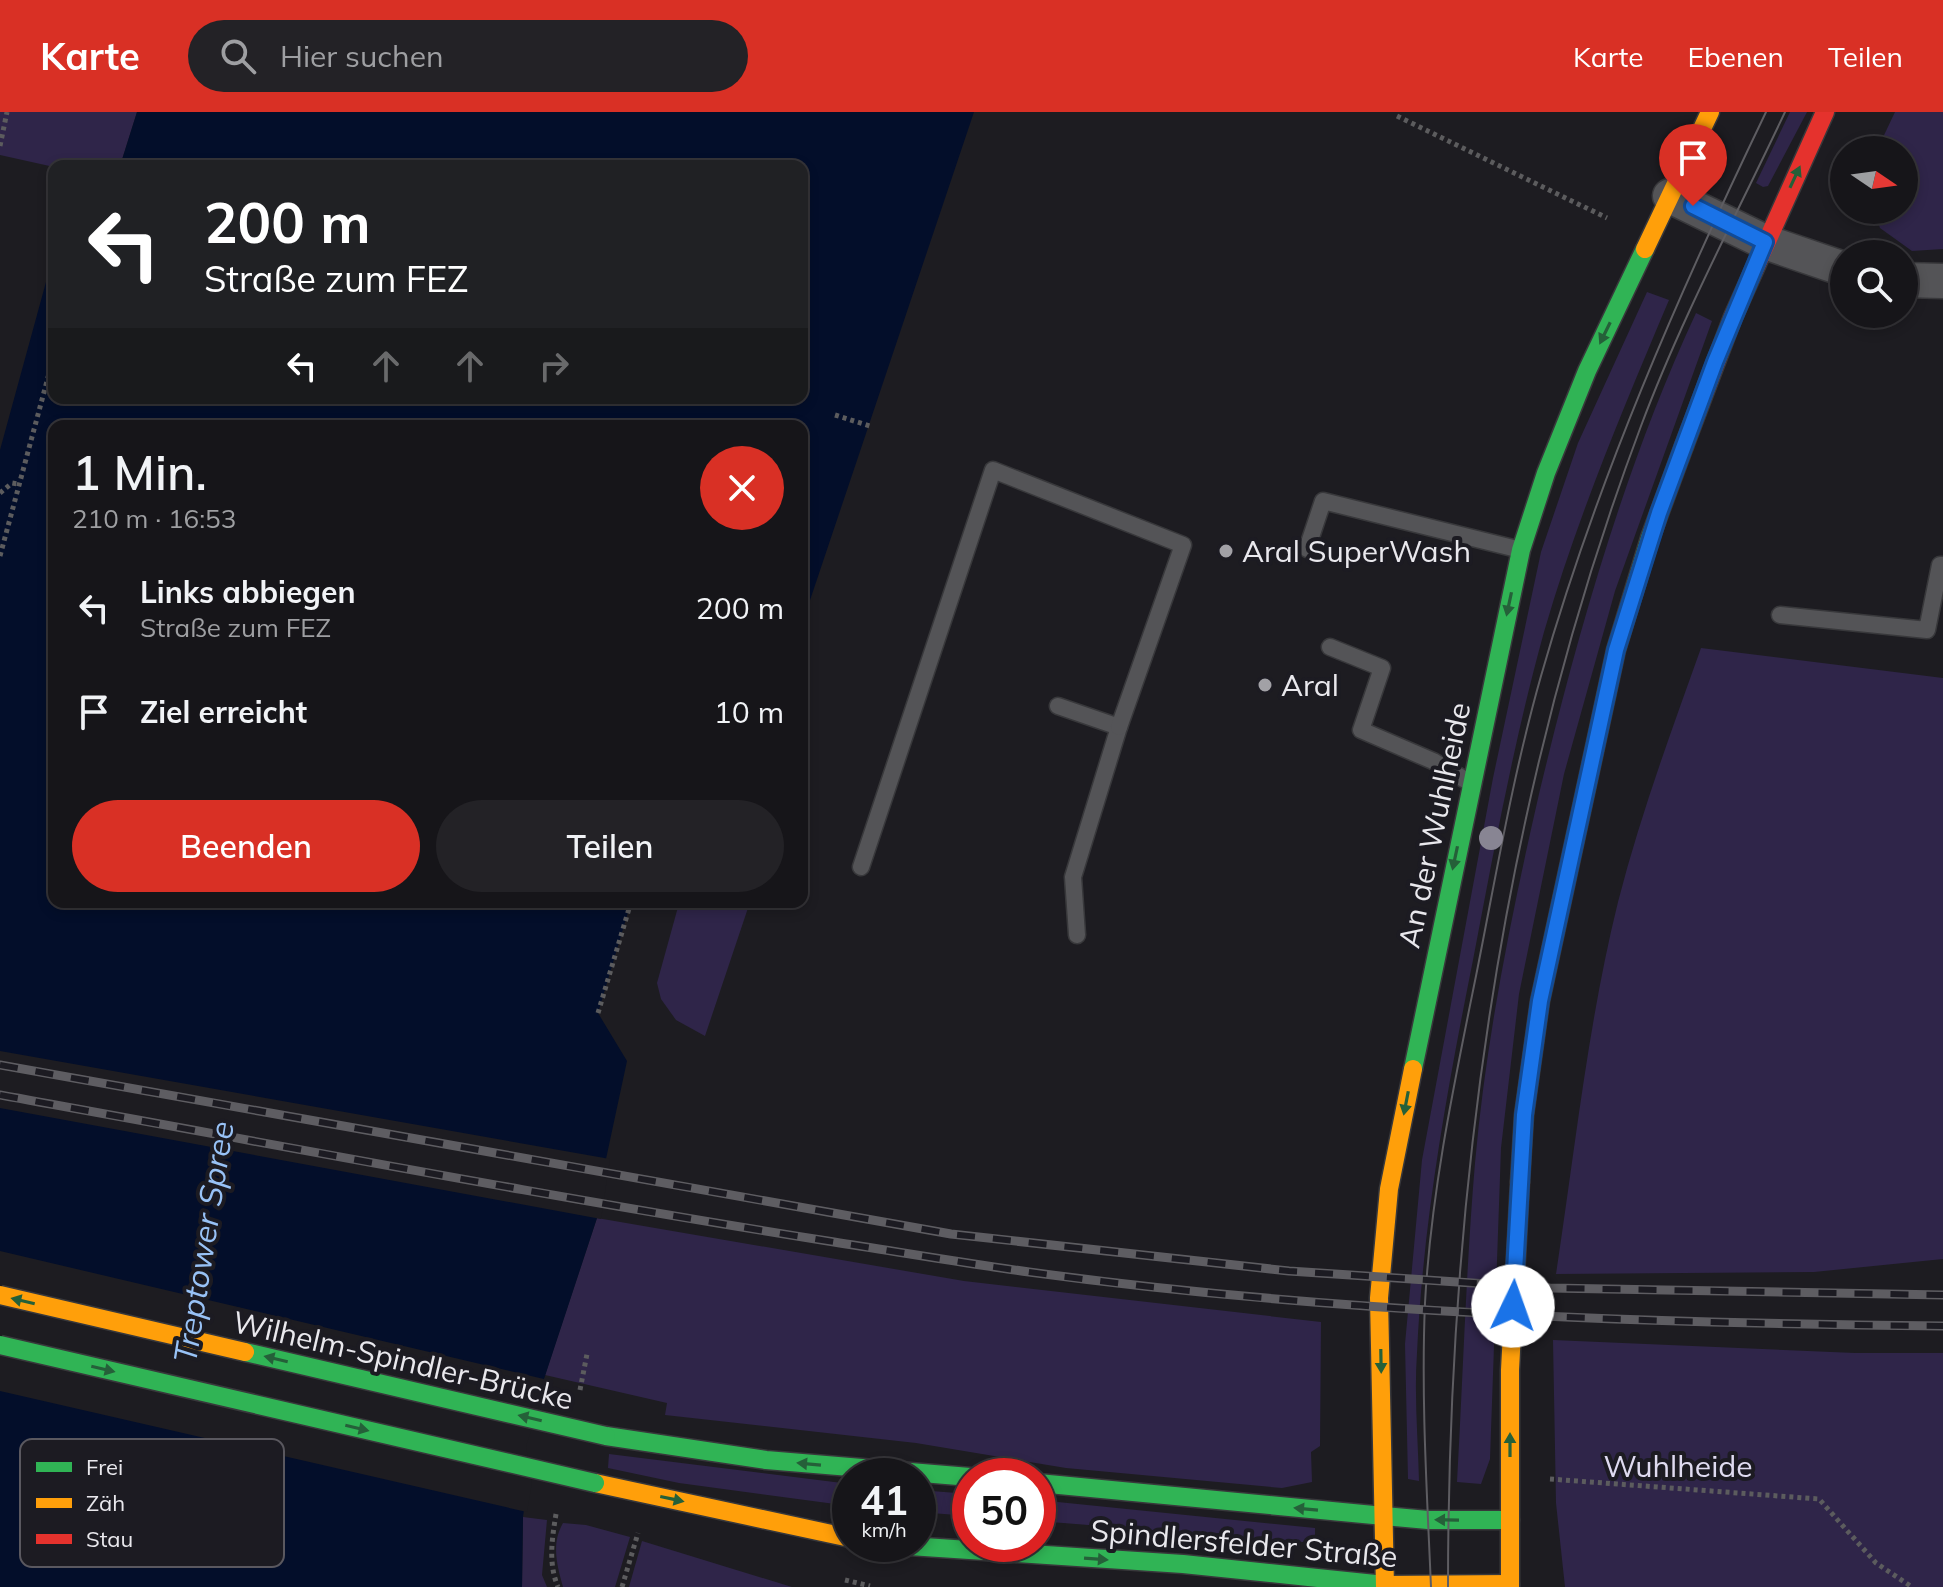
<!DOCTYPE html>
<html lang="de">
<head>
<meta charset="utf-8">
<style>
	body { margin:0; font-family:Mulish,sans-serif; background:#232226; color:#f1f3f6; height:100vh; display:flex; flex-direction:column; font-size:30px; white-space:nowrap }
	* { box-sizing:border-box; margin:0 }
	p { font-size:26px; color:#9e9fa2 }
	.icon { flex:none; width:44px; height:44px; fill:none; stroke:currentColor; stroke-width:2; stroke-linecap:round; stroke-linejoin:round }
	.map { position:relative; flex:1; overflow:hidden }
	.details { position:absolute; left:48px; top:308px; width:760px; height:488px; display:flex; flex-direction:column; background:#161519; border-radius:16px; box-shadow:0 4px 12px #0003,0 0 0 2px #353438 }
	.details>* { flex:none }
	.banner { position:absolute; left:48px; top:48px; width:760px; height:244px; border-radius:16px; box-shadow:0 4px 12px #0003,0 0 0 2px #353438; background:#202124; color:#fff; overflow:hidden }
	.needle { width:52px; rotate:103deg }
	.buttons { position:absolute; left:1830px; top:24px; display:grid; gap:16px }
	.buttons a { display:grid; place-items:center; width:88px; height:88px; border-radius:50%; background:#161519; box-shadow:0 4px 12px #0003,0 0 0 2px #353438; font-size:40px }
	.speed { position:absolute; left:832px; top:1346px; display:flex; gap:16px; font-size:40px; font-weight:700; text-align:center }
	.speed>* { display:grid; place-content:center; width:104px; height:104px; border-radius:50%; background:#161519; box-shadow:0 4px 12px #0003,0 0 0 2px #353438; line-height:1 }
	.speed small { font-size:20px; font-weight:400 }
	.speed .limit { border:12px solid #d22; background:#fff; color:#111 }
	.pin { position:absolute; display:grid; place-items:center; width:68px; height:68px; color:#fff; margin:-82px -34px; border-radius:50% 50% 50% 0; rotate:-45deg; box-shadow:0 0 8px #0007 }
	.pin .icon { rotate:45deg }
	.me { position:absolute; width:88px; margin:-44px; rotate:3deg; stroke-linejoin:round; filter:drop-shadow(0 0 6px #0008) }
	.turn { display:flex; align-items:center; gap:28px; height:168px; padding:0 24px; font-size:36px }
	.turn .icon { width:104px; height:104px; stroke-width:2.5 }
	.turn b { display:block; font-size:56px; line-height:68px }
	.lanes { display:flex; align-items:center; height:76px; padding:0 24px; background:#0003; justify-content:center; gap:40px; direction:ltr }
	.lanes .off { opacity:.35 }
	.round { display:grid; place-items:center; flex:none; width:84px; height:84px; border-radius:42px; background:#232226 }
	.overview { display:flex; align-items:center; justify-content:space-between; height:136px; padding:0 24px }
	h1 { font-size:48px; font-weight:600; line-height:60px }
	.primary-button { display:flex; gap:16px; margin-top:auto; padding:16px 24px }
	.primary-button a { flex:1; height:92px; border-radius:48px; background:#d93025; color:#fff; font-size:32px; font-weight:600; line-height:92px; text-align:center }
	.primary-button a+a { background:#232226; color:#f1f3f6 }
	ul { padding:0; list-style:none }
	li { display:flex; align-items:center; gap:24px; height:104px; padding:0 24px }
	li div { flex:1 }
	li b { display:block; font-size:30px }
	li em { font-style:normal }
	header { display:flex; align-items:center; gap:48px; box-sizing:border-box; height:112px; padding:0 40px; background:#d93025; color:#fff }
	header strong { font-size:38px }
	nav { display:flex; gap:44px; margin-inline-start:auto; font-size:28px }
	.search { width:560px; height:72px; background:#232226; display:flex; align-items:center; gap:20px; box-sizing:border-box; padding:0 28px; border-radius:44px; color:#9e9fa2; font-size:30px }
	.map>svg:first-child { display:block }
	.green { fill:#2f2549 }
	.water { fill:#030e2a }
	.pier { fill:#1d1c21 }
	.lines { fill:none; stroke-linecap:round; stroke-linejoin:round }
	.lane-casing { stroke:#38383b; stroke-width:19 }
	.street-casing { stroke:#38383b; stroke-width:37 }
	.fast-casing { stroke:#38383b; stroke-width:21 }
	.slow-casing { stroke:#38383b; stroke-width:21 }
	.jam-casing { stroke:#38383b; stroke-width:21 }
	.path { stroke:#5c5c5e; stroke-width:5; stroke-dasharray:4 4; stroke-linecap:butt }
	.lane { stroke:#545457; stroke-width:16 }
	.street { stroke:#545457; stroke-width:34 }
	.fast { stroke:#30b455; stroke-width:18 }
	.slow { stroke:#ff9f0a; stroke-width:18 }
	.jam { stroke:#e5322d; stroke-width:18 }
	.tram { stroke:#5e5d62; stroke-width:2 }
	.rail-casing { stroke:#5e5d62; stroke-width:9 }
	.rail { stroke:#1c1b22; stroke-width:6; stroke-dasharray:18; stroke-linecap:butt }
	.fast-bridge-casing { stroke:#38383b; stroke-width:21; stroke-linecap:butt }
	.slow-bridge-casing { stroke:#38383b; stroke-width:21; stroke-linecap:butt }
	.fast-bridge { stroke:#30b455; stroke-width:18 }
	.slow-bridge { stroke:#ff9f0a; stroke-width:18 }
	.tree { fill:#888593 }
	.oneway { fill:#256039 }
	.route-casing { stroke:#114b97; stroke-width:20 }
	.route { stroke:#1a73e8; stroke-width:14 }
	.poi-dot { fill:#a2a1a6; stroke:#1c1b22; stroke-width:3 }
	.labels { text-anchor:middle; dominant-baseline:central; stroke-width:8; stroke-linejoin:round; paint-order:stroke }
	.poi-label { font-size:30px; fill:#e9e8ed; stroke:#1c1b22; text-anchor:start }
	.street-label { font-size:30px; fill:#e9e8ed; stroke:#1c1b22 }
	.park-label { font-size:30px; fill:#dfdbf0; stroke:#1c1b22 }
	.water-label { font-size:32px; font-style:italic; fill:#98c2f6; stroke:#1c1b22 }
	.key { fill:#1c1b22; stroke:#5a585f; stroke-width:2 }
	.key-label { font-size:22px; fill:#e9e8ed }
</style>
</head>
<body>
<header>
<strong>Karte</strong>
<div class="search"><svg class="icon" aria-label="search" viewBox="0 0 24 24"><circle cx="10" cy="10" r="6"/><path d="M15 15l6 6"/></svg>Hier suchen</div>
<nav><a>Karte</a><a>Ebenen</a><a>Teilen</a></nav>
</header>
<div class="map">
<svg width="1943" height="1475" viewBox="0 0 1943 1475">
	<rect width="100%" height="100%" fill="#1d1c21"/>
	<g class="green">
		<path d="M 0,0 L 137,0 L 120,54 L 54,55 L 0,43 Z"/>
		<path d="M 1790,0 L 1807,0 L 1768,74 L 1763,75 L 1756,71 Z"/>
		<path d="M 1895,0 L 1943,0 L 1943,137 L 1912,139 L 1880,116 L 1874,98 L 1904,98 L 1904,38 L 1877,38 Z"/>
		<path d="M 1647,180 L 1669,188 C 1623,297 1577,406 1544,520 C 1514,628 1494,738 1473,848 C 1447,978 1423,1109 1417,1241 C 1414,1283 1418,1327 1419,1369 L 1408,1367 L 1405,1232 L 1422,1048 L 1493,666 L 1541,440 L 1578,331 Z"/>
		<path d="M 1696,201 L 1712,209 L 1615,479 L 1564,662 L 1519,882 L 1501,1036 L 1490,1347 L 1481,1372 L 1457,1370 C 1463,1264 1466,1157 1475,1051 C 1486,927 1511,804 1539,682 C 1578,519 1625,354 1696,201 Z"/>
		<path d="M 1701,536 L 1943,566 L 1943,1147 L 1814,1160 L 1556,1162 C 1575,1038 1588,911 1618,790 C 1640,704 1671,620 1701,536 Z"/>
		<path d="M 683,790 L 750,790 L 705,924 L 676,908 L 661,887 L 657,871 L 678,795 Z"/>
		<path d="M 597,1106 L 964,1169 L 1321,1210 L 1320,1334 L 1311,1340 L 1312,1370 L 1282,1376 L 1066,1356 L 916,1331 L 665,1303 L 667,1291 L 545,1263 Z"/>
		<path d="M 1553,1228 L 1855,1241 L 1943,1241 L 1943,1475 L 1565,1475 L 1556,1391 Z"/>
		<path d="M 609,1342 L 850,1372 L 850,1394 L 679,1371 L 608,1356 Z"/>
		<path d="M 918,1378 L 970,1382 L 970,1404 L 918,1400 Z"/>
		<path d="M 1038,1388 L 1315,1416 L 1315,1431 L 1038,1409 Z"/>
		<path d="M 523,1405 L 547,1408 L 542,1463 L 547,1475 L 522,1475 Z"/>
		<path d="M 563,1411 L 586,1413 L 630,1425 L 615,1475 L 563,1475 C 557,1453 551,1432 563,1411 Z"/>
		<path d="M 642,1429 L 792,1475 L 629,1475 Z"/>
	</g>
	<path class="water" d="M 137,0 L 974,0 L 802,512 L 802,314 L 54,314 L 54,790 L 631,790 L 598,901 L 627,949 L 606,1047 L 597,1106 L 522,1334 L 528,1370 L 523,1405 L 522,1475 L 0,1475 L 0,338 L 46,170 L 54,156 L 54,286 L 802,286 L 802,54 L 120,54 Z"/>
	<g class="pier">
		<path d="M 0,939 L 610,1047 L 601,1107 L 0,996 Z"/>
		<path d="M 0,1139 L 548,1268 L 526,1334 L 532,1370 L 527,1400 L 0,1279 Z"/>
	</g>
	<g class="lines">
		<defs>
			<g id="lane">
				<path d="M 1307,437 L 1323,389 L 1521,438"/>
				<path d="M 1780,503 L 1927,518 L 1940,453 L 1943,453"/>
				<path d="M 1330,535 L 1382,556 L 1361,618 L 1433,649 L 1469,670"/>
				<path d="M 1058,594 L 1119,615 L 1073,765 L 1077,823"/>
				<path d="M 861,755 L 993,358 L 1183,433 L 1119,615"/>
			</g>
			<g id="street">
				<path d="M 1670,84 L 1765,130 L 1844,157"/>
				<path d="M 1904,168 L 1943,169"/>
			</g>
			<g id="fast">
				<path d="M 1413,957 L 1521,438 L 1546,361 L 1587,259 L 1645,137"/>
				<path d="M 1520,1070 L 1524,1003 L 1540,889 L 1616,538 L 1650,426 L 1684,334"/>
				<path d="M 606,1324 L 766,1348 L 970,1365"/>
				<path d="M 1038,1371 L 1384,1404"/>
				<path d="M 1384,1404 L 1428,1408 L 1510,1408"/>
				<path d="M 879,1432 L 1183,1452 L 1385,1473"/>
			</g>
			<g id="slow">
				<path d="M 1645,137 L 1710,0"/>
				<path d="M 595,1371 L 850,1426"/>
				<path d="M 1385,1473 L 1510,1472"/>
				<path d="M 1385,1475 L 1379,1186 L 1389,1077 L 1413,957"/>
				<path d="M 1510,1475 L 1510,1258 L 1520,1070"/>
			</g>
			<path id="jam" d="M 1684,334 L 1733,205 L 1825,0"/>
		</defs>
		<use href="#lane" class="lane-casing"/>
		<use href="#street" class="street-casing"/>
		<use href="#fast" class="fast-casing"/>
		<use href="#slow" class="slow-casing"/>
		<use href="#jam" class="jam-casing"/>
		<g class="path">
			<path d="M 1397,4 L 1607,106"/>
			<path d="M 0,34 L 7,0"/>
			<path d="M 835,303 L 870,314"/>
			<path d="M 0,381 L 12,371 L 18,372"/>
			<path d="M 0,444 L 54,243"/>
			<path d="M 598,901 L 631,790"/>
			<path d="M 580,1278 L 587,1242"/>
			<path d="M 1550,1367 L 1819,1387 L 1876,1451 L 1912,1475"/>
			<path d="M 556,1402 C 552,1427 548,1451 558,1475"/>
			<path d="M 845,1468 L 870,1474"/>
			<path d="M 622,1475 L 638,1421"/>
		</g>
		<use href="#lane" class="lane"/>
		<use href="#street" class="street"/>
		<use href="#fast" class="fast"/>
		<use href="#slow" class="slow"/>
		<use href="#jam" class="jam"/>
		<g class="tram">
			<path d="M 1431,1475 C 1427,1381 1421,1285 1425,1191 C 1431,1080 1454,972 1476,864 C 1496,764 1513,662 1541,564 C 1597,368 1678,183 1766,0"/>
			<path d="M 1448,1475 C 1448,1081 1502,684 1641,314 C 1681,207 1736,104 1785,0"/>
		</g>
		<defs>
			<g id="rail">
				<path d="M 0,953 L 951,1122 L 1289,1159 L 1550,1176 L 1943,1183"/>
				<path d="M 0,983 C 278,1033 555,1086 834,1130 C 899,1140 964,1151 1029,1160 C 1332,1201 1638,1211 1943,1214"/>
			</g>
		</defs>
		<use href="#rail" class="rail-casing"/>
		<use href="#rail" class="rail"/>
		<defs>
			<g id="fast-bridge">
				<path d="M 0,1233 L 595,1371"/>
				<path d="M 245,1240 L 606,1324"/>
			</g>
			<path id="slow-bridge" d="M 0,1183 L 245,1240"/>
		</defs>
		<use href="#fast-bridge" class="fast-bridge-casing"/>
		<use href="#slow-bridge" class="slow-bridge-casing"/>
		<use href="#fast-bridge" class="fast-bridge"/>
		<use href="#slow-bridge" class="slow-bridge"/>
	</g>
	<circle class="tree" cx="1491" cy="726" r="12"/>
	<defs><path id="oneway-solid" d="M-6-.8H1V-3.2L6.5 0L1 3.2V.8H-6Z" transform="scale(2)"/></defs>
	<g class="oneway">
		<use href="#oneway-solid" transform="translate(1795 65) rotate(-65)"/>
		<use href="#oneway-solid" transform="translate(1605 221) rotate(116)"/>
		<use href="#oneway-solid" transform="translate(1509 492) rotate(102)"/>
		<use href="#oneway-solid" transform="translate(1455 746) rotate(102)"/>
		<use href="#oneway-solid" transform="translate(1406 991) rotate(101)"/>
		<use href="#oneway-solid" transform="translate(23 1189) rotate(-167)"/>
		<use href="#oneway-solid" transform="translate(276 1247) rotate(-167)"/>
		<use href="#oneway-solid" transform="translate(1381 1249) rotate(89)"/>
		<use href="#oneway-solid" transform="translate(103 1257) rotate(13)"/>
		<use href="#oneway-solid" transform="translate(530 1306) rotate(-167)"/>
		<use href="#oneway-solid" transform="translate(357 1316) rotate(13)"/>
		<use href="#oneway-solid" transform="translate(1510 1333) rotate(-90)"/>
		<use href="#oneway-solid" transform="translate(809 1352) rotate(-175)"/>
		<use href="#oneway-solid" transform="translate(672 1387) rotate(12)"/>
		<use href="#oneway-solid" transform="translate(1306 1397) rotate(-175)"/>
		<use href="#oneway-solid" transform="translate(1447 1408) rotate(-179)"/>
		<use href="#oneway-solid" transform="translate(1096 1447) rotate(4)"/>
	</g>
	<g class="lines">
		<defs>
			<path id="route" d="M 1513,1194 L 1524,1003 L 1540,889 L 1616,538 L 1659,401 L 1715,250 L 1765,130 L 1693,94"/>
		</defs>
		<use href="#route" class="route-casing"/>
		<use href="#route" class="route"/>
	</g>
	<g class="poi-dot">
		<circle cx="1226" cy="439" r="8"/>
		<circle cx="1265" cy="573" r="8"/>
	</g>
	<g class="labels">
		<g class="poi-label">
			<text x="1242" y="439">Aral SuperWash</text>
			<text x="1281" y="573">Aral</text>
		</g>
		<g class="street-label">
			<text transform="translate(1434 713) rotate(-78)">An der Wuhlheide</text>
			<text transform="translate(403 1248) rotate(13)">Wilhelm-Spindler-Brücke</text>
			<text transform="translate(1244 1431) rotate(5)">Spindlersfelder Straße</text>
		</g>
		<g class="park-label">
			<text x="1678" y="1354">Wuhlheide</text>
		</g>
		<g class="water-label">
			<text transform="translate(203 1130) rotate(-81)">Treptower Spree</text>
		</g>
	</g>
	<rect x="20" y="1327" width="264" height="128" rx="12" class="key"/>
	<rect x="36" y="1350" width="36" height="10" fill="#30b455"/>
	<rect x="36" y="1386" width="36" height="10" fill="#ff9f0a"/>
	<rect x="36" y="1422" width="36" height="10" fill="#e5322d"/>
	<g class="key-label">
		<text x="86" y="1363">Frei</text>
		<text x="86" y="1399">Zäh</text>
		<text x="86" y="1435">Stau</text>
	</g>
</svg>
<div class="buttons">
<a><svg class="needle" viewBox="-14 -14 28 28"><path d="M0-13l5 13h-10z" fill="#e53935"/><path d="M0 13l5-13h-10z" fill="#9e9fa2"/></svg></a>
<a><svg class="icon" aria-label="search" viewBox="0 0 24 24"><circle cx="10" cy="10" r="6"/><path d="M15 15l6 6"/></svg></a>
</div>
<div class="speed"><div>41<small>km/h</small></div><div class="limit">50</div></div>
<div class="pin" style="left:1693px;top:94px;background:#d93025"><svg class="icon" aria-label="arrive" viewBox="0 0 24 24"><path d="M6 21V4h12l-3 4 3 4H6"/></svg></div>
<svg class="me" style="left:1513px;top:1194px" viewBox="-20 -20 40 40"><circle r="19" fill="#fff"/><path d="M0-13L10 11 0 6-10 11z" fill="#1a73e8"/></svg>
<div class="banner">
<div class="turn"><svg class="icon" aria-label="left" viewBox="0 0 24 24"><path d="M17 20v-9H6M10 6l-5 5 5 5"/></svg><div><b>200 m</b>Straße zum FEZ</div></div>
<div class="lanes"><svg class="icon" aria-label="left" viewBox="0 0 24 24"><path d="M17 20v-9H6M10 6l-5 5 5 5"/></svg><svg class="icon off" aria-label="ahead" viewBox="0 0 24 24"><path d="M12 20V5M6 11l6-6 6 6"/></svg><svg class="icon off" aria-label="ahead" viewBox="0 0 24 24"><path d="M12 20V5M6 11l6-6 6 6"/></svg><svg class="icon off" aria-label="right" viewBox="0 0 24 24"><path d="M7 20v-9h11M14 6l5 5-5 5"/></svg></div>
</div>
<section class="details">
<div class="overview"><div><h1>1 Min.</h1><p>210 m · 16:53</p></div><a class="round" style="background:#d93025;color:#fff"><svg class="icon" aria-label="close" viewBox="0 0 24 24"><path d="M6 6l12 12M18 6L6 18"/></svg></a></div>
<ul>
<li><svg class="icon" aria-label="left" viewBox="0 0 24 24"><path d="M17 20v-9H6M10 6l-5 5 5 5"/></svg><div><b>Links abbiegen</b><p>Straße zum FEZ</p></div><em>200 m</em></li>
<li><svg class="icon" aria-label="arrive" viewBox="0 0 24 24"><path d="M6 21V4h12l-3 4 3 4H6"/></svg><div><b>Ziel erreicht</b></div><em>10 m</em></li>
</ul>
<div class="primary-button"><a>Beenden</a><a>Teilen</a></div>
</section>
</div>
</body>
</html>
